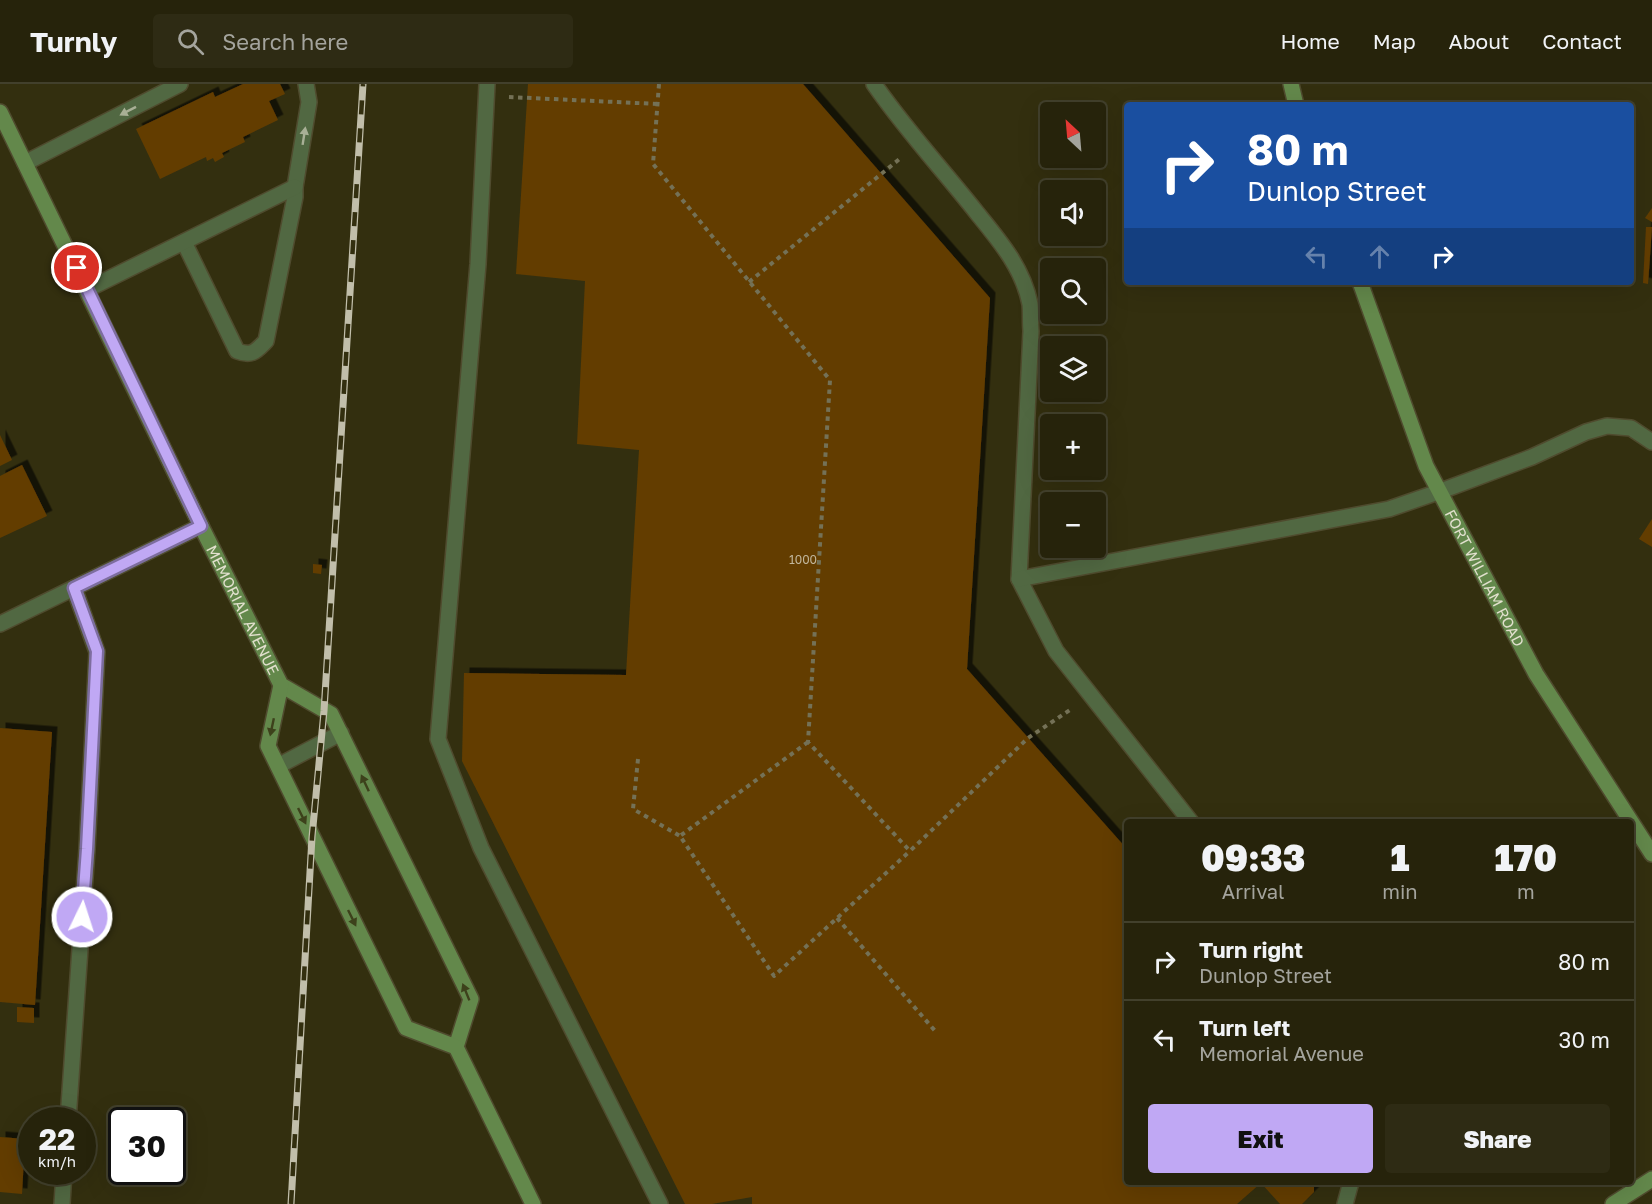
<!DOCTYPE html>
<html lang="en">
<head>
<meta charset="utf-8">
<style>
	body { margin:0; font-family:"Golos Text",sans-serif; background:#2e2b14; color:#f1f3f6; height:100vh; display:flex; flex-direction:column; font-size:22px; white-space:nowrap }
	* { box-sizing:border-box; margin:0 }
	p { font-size:20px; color:#a4a49d }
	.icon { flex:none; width:33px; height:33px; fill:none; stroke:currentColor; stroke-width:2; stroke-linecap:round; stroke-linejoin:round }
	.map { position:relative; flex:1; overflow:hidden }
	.sheet { position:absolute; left:1124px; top:735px; width:510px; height:366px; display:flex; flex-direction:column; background:#26230b; border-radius:6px; box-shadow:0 6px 24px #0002,0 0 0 2px #42402c }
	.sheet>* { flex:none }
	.top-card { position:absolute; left:1124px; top:18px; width:510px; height:183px; border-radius:6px; box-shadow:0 6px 24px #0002,0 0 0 2px #42402c; background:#1a4fa0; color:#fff; overflow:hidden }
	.needle { width:39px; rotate:334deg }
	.fabs { position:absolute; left:1040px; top:18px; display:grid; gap:12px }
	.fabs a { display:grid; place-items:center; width:66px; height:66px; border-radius:6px; background:#26230b; box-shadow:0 6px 24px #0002,0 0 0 2px #42402c; font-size:30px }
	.speed { position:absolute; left:18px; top:1023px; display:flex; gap:12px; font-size:30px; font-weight:700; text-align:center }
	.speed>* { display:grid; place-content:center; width:78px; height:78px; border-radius:50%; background:#26230b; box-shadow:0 6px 24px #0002,0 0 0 2px #42402c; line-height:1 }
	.speed small { font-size:15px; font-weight:400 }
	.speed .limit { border:3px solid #111; border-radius:9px; background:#fff; color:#111 }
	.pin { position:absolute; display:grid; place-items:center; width:51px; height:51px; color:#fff; margin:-26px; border:3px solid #fff; border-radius:50%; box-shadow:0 2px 6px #0007 }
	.me { position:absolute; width:66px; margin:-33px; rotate:4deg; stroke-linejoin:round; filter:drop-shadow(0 0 4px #0008) }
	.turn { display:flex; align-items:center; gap:21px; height:126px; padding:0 24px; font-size:27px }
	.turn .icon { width:78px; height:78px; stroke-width:2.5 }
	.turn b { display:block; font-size:42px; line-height:51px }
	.lanes { display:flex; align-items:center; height:57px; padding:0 24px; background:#0003; justify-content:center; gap:30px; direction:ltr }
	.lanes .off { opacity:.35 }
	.eta { display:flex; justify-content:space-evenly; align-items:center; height:102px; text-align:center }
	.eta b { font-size:36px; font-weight:800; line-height:42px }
	.button { display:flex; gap:12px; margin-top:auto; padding:12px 24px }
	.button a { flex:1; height:69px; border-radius:6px; background:#c0a8f4; color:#111; font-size:24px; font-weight:800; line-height:69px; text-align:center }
	.button a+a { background:#2e2b14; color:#f1f3f6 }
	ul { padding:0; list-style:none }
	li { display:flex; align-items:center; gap:18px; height:78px; padding:0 24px; border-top:2px solid #42402c }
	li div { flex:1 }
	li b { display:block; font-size:22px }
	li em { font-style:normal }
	header { display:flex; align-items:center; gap:36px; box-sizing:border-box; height:84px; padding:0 30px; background:#26230b; border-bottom:2px solid #42402c }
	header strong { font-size:28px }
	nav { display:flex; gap:33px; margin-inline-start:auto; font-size:21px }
	.search { width:420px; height:54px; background:#2e2b14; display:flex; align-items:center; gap:15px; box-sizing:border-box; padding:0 21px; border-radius:6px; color:#a4a49d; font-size:22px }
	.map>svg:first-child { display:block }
	.building { fill:#633d06; filter:url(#shadow) }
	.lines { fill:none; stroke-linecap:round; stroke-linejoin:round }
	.lane-casing { stroke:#4f4b2e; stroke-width:18 }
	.street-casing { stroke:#4f4b2e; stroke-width:18 }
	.secondary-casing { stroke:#4f4b2e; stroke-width:18 }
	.path { stroke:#747156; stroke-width:4; stroke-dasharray:4.5 4.5; stroke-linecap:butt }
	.lane { stroke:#516842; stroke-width:15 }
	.street { stroke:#516842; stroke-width:15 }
	.secondary { stroke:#63884b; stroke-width:15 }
	.rail-casing { stroke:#c1beaa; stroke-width:7 }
	.rail { stroke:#332f0f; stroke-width:4.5; stroke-dasharray:14; stroke-linecap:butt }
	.oneway { fill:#a8b096 }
	.oneway2 { fill:#3d411b }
	.route-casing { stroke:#7d6d9f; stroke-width:15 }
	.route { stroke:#c0a8f4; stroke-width:10 }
	.labels { text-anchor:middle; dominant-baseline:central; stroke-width:6; stroke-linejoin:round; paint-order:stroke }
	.number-label { font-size:12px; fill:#c2b79c }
	.street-label { font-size:15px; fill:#e2e0ce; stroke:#332f0f }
</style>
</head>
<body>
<header>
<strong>Turnly</strong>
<div class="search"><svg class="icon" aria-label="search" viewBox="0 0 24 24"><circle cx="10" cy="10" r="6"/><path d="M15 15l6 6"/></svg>Search here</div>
<nav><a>Home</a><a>Map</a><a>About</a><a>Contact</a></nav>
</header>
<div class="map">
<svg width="1652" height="1120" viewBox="0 0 1652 1120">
	<defs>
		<filter id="shadow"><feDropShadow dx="5.5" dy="-5.5" stdDeviation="0" flood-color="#0009"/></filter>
	</defs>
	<rect width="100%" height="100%" fill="#332f0f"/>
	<g class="building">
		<path d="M 243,0 L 280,0 L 285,10 L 269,17 L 278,36 L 243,53 L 245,58 L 222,69 L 224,73 L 215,78 L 213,74 L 207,77 L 206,73 L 160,95 L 136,45 L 213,8 L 215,13 Z"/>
		<path d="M 528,0 L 803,0 L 990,214 L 967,585 L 1126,764 L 1126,1098 L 1314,1098 L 1314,1108 L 1302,1120 L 1280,1120 L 1261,1099 L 1237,1120 L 752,1120 L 752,1113 L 712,1120 L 685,1120 L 462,677 L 464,589 L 626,591 L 639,366 L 577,360 L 585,197 L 516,190 Z"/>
		<path d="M 1652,124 L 1652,138 L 1645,134 Z"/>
		<path d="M 1646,143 L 1652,143 L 1648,200 L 1643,199 Z"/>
		<path d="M 0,351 L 12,376 L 0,382 Z"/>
		<path d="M 22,381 L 47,432 L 0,454 L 0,392 Z"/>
		<path d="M 1652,435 L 1652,463 L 1639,455 Z"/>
		<path d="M 313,480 L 322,481 L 321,490 L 313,489 Z"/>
		<path d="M 0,644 L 52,648 L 35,921 L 0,918 Z"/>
		<path d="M 17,923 L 34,924 L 34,939 L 17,938 Z"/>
		<path d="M 0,1053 L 25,1055 L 22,1110 L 0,1108 Z"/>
	</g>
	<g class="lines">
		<defs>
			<g id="lane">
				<path d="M 487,0 L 478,180 L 438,655 L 481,764 L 660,1120"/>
				<path d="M 874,0 C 905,45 943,86 977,129 C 999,156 1023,184 1030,220 C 1031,228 1030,238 1031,247 L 1019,495 L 1056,567 L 1191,738"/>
				<path d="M 25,79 L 180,0"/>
				<path d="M 184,158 L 237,267 C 252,273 256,267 266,257 L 295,113 L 295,103 L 309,18 L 306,0"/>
				<path d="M 88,205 L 295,103"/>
				<path d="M 1019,495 L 1389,425 L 1441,407"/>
				<path d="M 1345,1120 L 1351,1098"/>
			</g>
			<g id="street">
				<path d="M 1441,407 L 1532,373 L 1586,348 L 1607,342 L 1631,344 L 1652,358"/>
				<path d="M 0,540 L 201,442"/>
				<path d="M 278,682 L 341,649"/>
				<path d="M 68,1036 L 87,765 L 97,568 L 74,504"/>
				<path d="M 62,1120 L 64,1088"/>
			</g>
			<g id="secondary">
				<path d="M 1291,0 L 1296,21"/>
				<path id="s1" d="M 0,28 L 201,442 L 281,601 L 331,630 L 471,915 L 456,963"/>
				<path id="s2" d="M 1360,198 L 1426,382 L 1536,590 L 1652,770"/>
				<path d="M 281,601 L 268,662 L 406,944 L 456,963 L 533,1120"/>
				<path d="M 1613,1120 L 1652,1095"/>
			</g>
		</defs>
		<use href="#lane" class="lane-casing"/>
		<use href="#street" class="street-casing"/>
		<use href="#secondary" class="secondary-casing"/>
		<g class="path">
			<path d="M 659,0 L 653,80 L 830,296 L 808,658 L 910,767 L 1028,654 L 1073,624"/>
			<path d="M 509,13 L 658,20"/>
			<path d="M 749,198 L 902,73"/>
			<path d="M 808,658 L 680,752 L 774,892 L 910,767"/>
			<path d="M 638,675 L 633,725 L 680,752"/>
			<path d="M 837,834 L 936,948"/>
		</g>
		<use href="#lane" class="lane"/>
		<use href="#street" class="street"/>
		<use href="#secondary" class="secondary"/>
		<defs>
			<path id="rail" d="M 291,1120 L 312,753 L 324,627 L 363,0"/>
		</defs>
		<use href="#rail" class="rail-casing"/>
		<use href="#rail" class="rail"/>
	</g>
	<defs><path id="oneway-solid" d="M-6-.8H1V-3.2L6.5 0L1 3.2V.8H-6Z" transform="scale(1.5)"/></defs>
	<g class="oneway">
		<use href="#oneway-solid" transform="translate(128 27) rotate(153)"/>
		<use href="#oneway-solid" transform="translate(304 52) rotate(-81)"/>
	</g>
	<g class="oneway2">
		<use href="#oneway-solid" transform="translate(272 643) rotate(102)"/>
		<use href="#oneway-solid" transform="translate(365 699) rotate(-115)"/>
		<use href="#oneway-solid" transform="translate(302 732) rotate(64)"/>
		<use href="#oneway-solid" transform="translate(352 834) rotate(64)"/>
		<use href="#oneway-solid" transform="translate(466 908) rotate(-112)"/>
	</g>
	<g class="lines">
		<defs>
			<path id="route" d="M 77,184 L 201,442 L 74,504 L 97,567 L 87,765 L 82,833"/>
		</defs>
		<use href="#route" class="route-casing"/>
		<use href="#route" class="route"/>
	</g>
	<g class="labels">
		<g class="number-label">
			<text x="803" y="475">1000</text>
		</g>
		<g class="street-label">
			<text stroke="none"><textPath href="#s2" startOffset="322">FORT WILLIAM ROAD</textPath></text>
			<text stroke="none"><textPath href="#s1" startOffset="554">MEMORIAL AVENUE</textPath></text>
		</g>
	</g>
</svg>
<div class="fabs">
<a><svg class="needle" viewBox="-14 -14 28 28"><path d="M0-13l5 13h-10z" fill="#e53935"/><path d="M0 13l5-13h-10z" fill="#a4a49d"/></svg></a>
<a><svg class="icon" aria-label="sound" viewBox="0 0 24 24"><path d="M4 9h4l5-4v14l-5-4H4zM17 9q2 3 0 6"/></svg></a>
<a><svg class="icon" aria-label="search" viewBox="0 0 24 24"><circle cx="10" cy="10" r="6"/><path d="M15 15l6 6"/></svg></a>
<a><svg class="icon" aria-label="layers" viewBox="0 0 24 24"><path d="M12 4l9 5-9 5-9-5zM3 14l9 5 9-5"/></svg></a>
<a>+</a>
<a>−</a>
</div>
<div class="speed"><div>22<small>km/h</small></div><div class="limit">30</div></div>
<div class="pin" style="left:77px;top:184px;background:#d93025"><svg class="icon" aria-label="arrive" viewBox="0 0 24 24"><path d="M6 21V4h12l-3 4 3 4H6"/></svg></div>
<svg class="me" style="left:82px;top:833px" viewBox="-20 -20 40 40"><circle r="17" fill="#c0a8f4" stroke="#fff" stroke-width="3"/><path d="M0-11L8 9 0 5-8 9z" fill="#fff"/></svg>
<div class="top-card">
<div class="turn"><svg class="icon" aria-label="right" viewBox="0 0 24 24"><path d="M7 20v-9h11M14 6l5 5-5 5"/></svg><div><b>80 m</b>Dunlop Street</div></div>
<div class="lanes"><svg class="icon off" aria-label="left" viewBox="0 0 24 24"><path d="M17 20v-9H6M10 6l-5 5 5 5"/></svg><svg class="icon off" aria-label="ahead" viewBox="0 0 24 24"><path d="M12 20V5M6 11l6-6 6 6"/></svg><svg class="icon" aria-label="right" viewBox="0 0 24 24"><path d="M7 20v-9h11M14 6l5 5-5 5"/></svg></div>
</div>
<section class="sheet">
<div class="eta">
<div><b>09:33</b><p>Arrival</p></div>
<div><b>1</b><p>min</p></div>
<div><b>170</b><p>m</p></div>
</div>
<ul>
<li><svg class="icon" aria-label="right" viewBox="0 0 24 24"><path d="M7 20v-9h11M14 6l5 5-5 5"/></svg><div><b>Turn right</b><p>Dunlop Street</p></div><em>80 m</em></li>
<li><svg class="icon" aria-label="left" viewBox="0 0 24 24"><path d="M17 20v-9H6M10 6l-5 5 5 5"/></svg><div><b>Turn left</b><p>Memorial Avenue</p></div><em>30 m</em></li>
</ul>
<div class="button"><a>Exit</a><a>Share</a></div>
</section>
</div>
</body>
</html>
